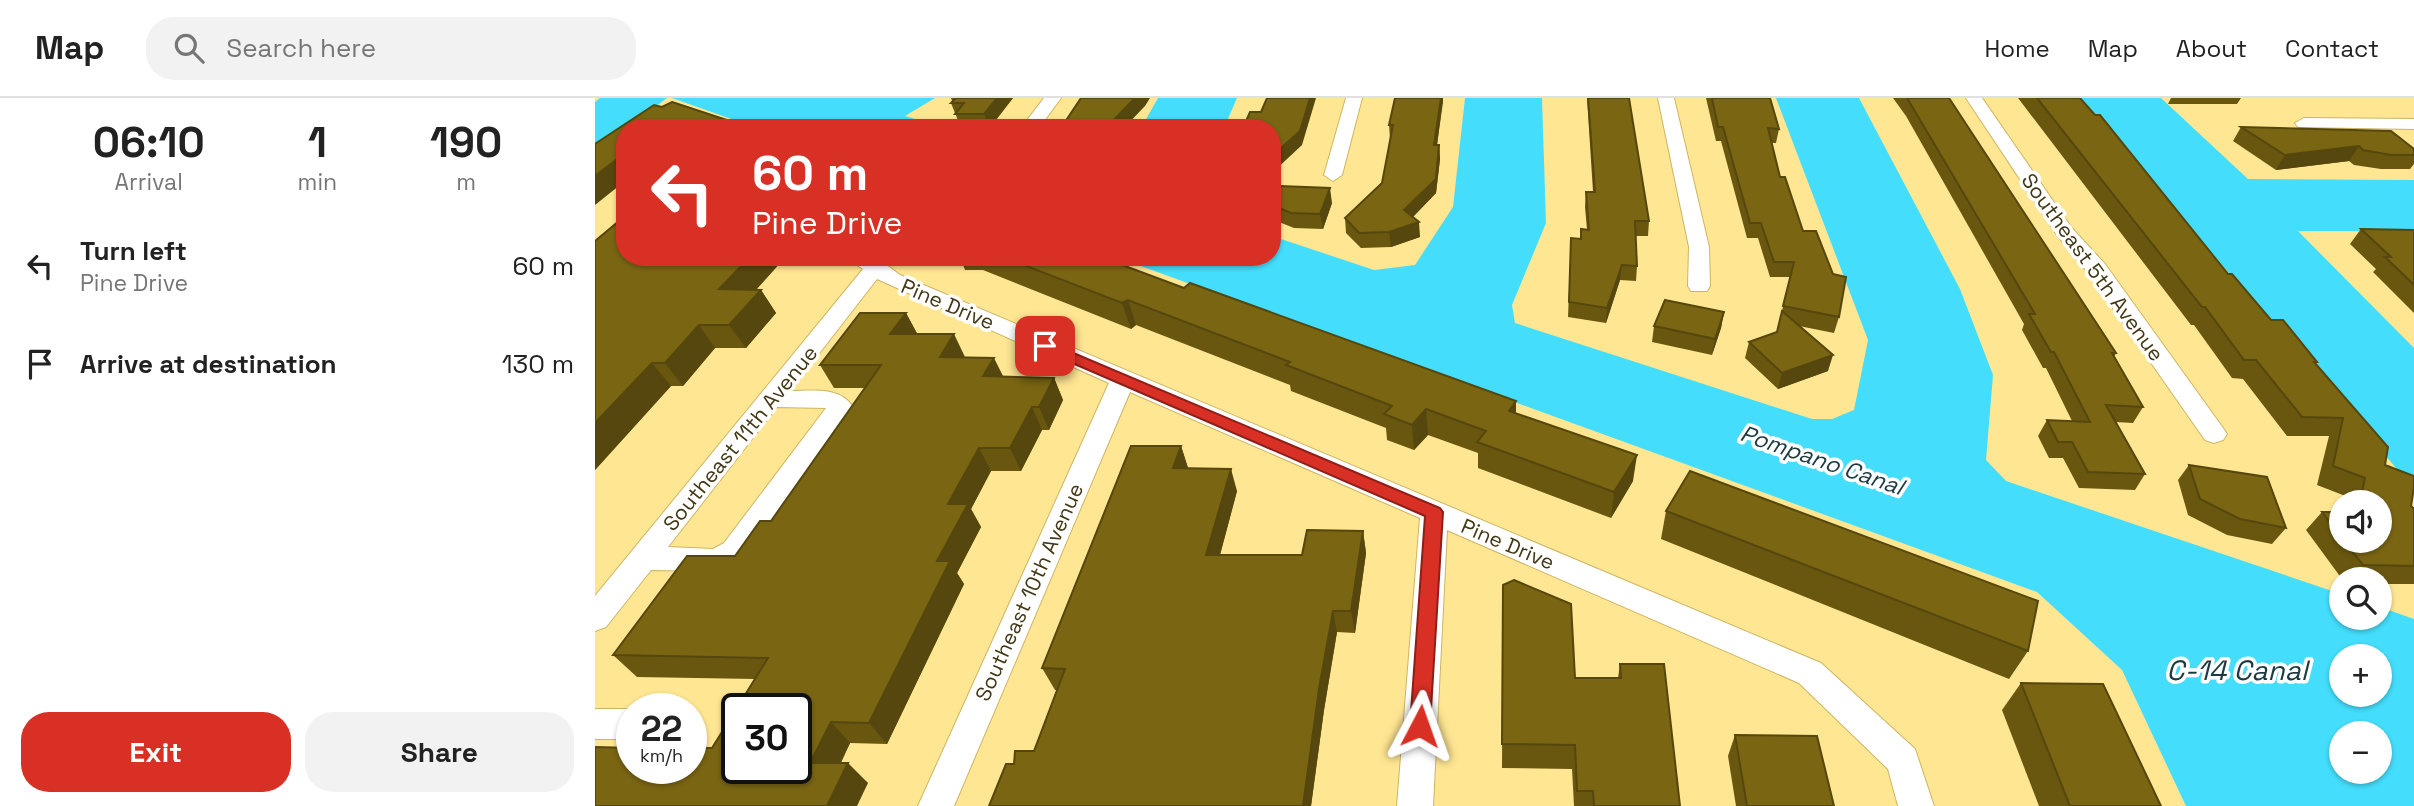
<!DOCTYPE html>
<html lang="en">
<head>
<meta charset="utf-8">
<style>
	body { margin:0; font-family:"Space Grotesk",sans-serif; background:#f2f2f2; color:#222; height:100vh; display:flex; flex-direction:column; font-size:26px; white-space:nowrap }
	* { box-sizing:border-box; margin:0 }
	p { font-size:23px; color:#767676 }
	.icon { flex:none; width:38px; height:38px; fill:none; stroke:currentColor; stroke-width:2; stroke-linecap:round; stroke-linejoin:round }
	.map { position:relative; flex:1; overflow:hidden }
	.details { display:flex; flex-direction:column; background:#fff; width:595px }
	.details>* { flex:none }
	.hud { position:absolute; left:21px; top:21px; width:665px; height:147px; border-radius:28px; box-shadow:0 2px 5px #0004; background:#d93025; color:#fff; overflow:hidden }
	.controls { position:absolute; left:1734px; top:392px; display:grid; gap:14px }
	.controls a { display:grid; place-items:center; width:63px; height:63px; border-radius:50%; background:#fff; box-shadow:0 2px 5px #0004; font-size:35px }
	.speed { position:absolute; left:21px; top:595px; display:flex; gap:14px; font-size:35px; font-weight:700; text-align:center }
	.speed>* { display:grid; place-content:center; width:91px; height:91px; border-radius:50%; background:#fff; box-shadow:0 2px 5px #0004; line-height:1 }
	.speed small { font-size:18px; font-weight:400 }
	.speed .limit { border:4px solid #111; border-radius:10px; background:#fff; color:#111 }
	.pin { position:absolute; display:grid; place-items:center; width:60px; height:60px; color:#fff; margin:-30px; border-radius:14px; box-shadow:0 4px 10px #0006 }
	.me { position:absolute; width:77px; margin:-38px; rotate:4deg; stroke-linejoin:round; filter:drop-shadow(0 0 5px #0008) }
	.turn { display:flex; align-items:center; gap:24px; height:147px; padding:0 21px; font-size:32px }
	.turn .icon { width:91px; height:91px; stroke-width:2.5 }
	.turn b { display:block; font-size:49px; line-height:60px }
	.eta { display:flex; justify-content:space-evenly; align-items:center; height:119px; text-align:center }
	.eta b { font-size:42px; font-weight:700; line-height:49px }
	.cta { display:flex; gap:14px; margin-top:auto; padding:14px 21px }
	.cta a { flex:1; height:80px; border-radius:28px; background:#d93025; color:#fff; font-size:28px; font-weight:700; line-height:80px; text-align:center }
	.cta a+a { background:#f2f2f2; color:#222 }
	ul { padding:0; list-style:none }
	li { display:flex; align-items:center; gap:21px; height:98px; padding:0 21px }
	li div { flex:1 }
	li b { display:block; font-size:26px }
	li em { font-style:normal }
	header { display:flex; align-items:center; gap:42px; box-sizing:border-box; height:98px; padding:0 35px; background:#fff; border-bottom:2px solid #e0e0e0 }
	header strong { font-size:33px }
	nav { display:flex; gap:38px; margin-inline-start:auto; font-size:24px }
	.search { width:490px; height:63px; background:#f2f2f2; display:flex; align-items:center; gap:18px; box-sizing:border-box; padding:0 24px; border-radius:28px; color:#767676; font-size:26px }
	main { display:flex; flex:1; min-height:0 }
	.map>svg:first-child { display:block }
	.water { fill:#44defc; fill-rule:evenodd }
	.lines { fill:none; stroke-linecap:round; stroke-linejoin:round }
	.minor-casing { stroke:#cdb563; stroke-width:2 }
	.minor { fill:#fff; fill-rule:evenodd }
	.wall { fill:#695710 }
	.shaded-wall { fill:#55470d }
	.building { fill:#7a6513; stroke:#55470d; stroke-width:2; fill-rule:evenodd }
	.route { fill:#d93025; stroke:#8d1f18; stroke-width:2 }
	.labels { text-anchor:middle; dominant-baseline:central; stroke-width:7; stroke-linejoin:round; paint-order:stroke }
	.street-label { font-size:21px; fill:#423815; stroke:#fff }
	.water-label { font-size:23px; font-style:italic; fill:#1b3b41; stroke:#fff }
	.near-water-label { font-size:28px; font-style:italic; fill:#1b3b41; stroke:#fff }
</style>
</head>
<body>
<header>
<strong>Map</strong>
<div class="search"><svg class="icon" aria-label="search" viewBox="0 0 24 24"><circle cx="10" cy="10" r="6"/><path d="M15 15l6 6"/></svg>Search here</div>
<nav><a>Home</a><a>Map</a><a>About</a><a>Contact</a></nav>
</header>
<main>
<section class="details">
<div class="eta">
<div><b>06:10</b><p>Arrival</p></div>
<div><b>1</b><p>min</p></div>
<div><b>190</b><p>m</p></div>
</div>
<ul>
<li><svg class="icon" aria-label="left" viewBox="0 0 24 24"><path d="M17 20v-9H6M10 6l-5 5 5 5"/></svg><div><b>Turn left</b><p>Pine Drive</p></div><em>60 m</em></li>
<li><svg class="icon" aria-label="arrive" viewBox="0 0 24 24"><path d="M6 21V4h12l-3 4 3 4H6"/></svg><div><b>Arrive at destination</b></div><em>130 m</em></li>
</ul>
<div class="cta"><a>Exit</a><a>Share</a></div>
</section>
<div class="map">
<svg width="1819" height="708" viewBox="0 0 1819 708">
	<rect width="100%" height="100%" fill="#ffe693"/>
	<g class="water">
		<path d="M 5,0 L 72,0 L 0,55 L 0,4 Z"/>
		<path d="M 77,0 L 340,0 L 310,18 L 350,30 L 162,30 Z"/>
		<path d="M 563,0 L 642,0 L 629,30 L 546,30 Z"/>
		<path d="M 870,0 L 947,0 L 951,125 L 917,207 L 920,225 L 1217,321 L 1237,321 L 1259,312 L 1273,242 L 1181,0 L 1264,0 L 1365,191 L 1398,277 L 1391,362 L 1411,383 L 1746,496 L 1746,520 L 1785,520 L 1785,509 L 1819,521 L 1819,708 L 1591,708 L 1527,572 L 1442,494 L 521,159 L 677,159 L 677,138 L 779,172 L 820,167 L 858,109 ZM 1746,558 L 1785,558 L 1785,597 L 1746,597 ZM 1746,635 L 1785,635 L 1785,674 L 1746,674 Z"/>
		<path d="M 1484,0 L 1566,0 L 1653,81 L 1819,82 L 1819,133 L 1703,133 L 1819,250 L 1819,391 Z"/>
	</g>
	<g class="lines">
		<defs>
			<g id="minor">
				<path d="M 449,0 L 466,0 L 444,30 L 426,30 Z"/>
				<path d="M 751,0 L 767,0 L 747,77 L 738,83 L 729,77 Z"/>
				<path d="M 1063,0 L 1079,0 L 1114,149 L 1115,188 L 1112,193 L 1096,193 L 1093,188 L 1094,149 Z"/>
				<path d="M 1371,0 L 1387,0 L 1476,129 L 1510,166 L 1628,330 L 1632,336 L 1628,342 L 1619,345 L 1610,342 L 1494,176 L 1462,137 Z"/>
				<path d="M 1709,20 L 1819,21 L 1819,31 L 1703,29 L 1700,25 Z"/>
				<path d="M 250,159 L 299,159 L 293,168 L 305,177 L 1226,565 L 1320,651 L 1339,708 L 1303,708 L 1293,671 L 1204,585 L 852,432 L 838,708 L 802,708 L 825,420 L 535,294 L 359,708 L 323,708 L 514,285 L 282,181 L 195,293 C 217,293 245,288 258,309 L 149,461 L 121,473 L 56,472 L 11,529 L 0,533 L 0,498 L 268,171 ZM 182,309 L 231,310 L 129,445 L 118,451 L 73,449 Z"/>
				<rect x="0" y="611" width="37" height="30"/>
			</g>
		</defs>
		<use href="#minor" class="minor-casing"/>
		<use href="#minor" class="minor"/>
	</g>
	<g class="wall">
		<path d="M 356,0 L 418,0 L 395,30 L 366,30 L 356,5 L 357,3 Z"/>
		<path d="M 800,0 L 848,0 L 842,47 L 844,47 L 845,61 L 841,95 L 818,119 L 825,139 L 796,149 L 766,150 L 751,135 L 750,120 L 787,85 L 795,41 L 794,27 Z"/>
		<path d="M 992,0 L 1034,0 L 1054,123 L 1053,138 L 1041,138 L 1042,168 L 1041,183 L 1025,182 L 1011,225 L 973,219 L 976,140 L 985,141 L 986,131 L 992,132 L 990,109 L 991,94 L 998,94 Z"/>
		<path d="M 1111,0 L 1175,0 L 1184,31 L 1181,45 L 1177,45 L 1185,79 L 1244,219 L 1239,235 L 1204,228 L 1233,273 L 1183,291 L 1150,260 L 1154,244 L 1182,234 L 1195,179 L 1175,179 L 1163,140 L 1152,140 L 1126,43 L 1121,43 Z"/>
		<path d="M 1298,0 L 1354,0 L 1521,255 L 1519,259 L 1548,309 L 1538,325 L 1520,324 L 1550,376 L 1540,392 L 1484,390 L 1468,360 L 1454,360 L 1443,338 L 1452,322 L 1477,323 L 1451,270 L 1448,270 L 1427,232 L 1429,226 L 1311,18 Z"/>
		<path d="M 1423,0 L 1485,0 L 1633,176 L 1676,222 L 1722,264 L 1721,266 L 1819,411 L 1819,486 L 1785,486 L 1785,481 L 1747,481 L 1711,432 L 1727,414 L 1746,414 L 1746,443 L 1785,443 L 1785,404 L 1752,404 L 1753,399 L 1722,387 L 1734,338 L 1692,338 L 1648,281 L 1637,280 L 1599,227 L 1596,227 Z"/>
		<path d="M 1576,0 L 1646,0 L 1642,6 L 1573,6 Z"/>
		<path d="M 1646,29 L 1819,51 L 1819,66 L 1815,71 L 1786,71 L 1759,67 L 1754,63 L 1681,72 L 1638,43 Z"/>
		<path d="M 677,104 L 737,105 L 728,131 L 699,130 L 679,122 Z"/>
		<path d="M 1766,131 L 1819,132 L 1819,215 L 1778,174 L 1781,171 L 1755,146 Z"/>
		<path d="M 30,159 L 184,159 L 186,164 L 161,192 L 166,192 L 181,215 L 151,250 L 120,250 L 88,288 L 76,288 L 0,372 Z"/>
		<path d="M 365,159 L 506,159 L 589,190 L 921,303 L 921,315 L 1038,383 L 1016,420 L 883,370 L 883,355 L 833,337 L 819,352 L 792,342 L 791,330 L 696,293 L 695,287 L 541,227 L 536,231 L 388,172 L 370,172 Z"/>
		<path d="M 1129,214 L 1126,230 L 1117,257 L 1057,244 L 1059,228 Z"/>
		<path d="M 311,215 L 322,236 L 408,279 L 459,280 L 468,302 L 454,332 L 447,332 L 426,373 L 396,373 L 376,411 L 386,429 L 362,475 L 369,486 L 292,646 L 255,645 L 246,665 L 273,685 L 117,650 L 160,581 L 42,579 L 18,557 L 140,458 L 176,423 L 270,290 L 239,290 L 225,267 Z"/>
		<path d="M 586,348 L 593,370 L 642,393 L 625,457 L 707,457 L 768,433 L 771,455 L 760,535 L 742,534 L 729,612 L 716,708 L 394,708 L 419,666 L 439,653 L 462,592 L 460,592 L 447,570 Z"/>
		<path d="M 1594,367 L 1691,430 L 1677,446 L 1632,437 L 1593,417 L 1583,382 Z"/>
		<path d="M 1071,413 L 1433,553 L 1414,581 L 1066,441 Z"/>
		<path d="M 908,487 L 980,580 L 1023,580 L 1025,566 L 1085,708 L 979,708 L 977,671 L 907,670 Z"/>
		<path d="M 1426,585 L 1566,708 L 1444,708 L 1407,612 Z"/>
		<path d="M 1140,637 L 1239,708 L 1141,708 L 1133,658 Z"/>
	</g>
	<g class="shaded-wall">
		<path d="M 402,0 L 418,0 L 394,30 L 389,16 Z"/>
		<path d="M 540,0 L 555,0 L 550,8 L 529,30 L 511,30 Z"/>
		<path d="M 715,0 L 721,0 L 707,47 L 677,75 L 677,58 Z"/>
		<path d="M 846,0 L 848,0 L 848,4 L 840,61 L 839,47 Z"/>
		<path d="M 844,47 L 845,61 L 841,95 L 810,127 L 809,112 Z"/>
		<path d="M 1764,48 L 1754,63 L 1681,72 L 1690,57 Z"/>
		<path d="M 30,55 L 30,83 L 0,107 L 0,78 Z"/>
		<path d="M 735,90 L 737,105 L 728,131 L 725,116 Z"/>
		<path d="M 824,124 L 825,139 L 796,149 L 794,134 Z"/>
		<path d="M 155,159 L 184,159 L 186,164 L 140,215 L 124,191 Z"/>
		<path d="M 1027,167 L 1025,182 L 1011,225 L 1012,210 Z"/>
		<path d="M 166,192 L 181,215 L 151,250 L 134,227 Z"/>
		<path d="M 533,202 L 541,227 L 536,231 L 527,205 Z"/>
		<path d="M 1129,214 L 1126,230 L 1117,257 L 1120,241 Z"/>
		<path d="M 311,215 L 323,237 L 295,236 Z"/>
		<path d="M 104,227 L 120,250 L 88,288 L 70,265 Z"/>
		<path d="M 359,236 L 370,259 L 345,259 Z"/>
		<path d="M 1238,257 L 1233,273 L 1183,291 L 1187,275 Z"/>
		<path d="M 399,260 L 410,282 L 388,278 Z"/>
		<path d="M 57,265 L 76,288 L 0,372 L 0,325 Z"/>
		<path d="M 459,280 L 468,302 L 454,332 L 444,309 Z"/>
		<path d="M 921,303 L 921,329 L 914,313 Z"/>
		<path d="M 437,309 L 447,332 L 426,373 L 415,350 Z"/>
		<path d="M 831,311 L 833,337 L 819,352 L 817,327 Z"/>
		<path d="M 586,348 L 593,370 L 578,370 Z"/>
		<path d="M 384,350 L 396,373 L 376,411 L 386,429 L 362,475 L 369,486 L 292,646 L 274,625 L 342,463 L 353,406 Z"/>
		<path d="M 1042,357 L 1038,383 L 1016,420 L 1019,394 Z"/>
		<path d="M 636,371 L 642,393 L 619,479 L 611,457 Z"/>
		<path d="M 768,433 L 771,455 L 760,535 L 756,513 Z"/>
		<path d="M 738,513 L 742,534 L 729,612 L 716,708 L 708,708 L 724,591 Z"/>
		<path d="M 236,624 L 255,645 L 235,685 L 215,665 Z"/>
		<path d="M 253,665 L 273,685 L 262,708 L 232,708 Z"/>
	</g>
	<g class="building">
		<path d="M 361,0 L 402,0 L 389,16 L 360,16 L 369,5 L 356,5 Z"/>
		<path d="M 486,0 L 540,0 L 511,30 L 466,30 Z"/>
		<path d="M 672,0 L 715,0 L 705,33 L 677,58 L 677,30 L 648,30 L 655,14 L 666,14 Z"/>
		<path d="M 800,0 L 846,0 L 839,47 L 844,47 L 841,81 L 809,112 L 824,124 L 794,134 L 764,135 L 750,120 L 787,85 L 798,27 L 794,27 Z"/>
		<path d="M 993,0 L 1034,0 L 1054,123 L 1040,123 L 1042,168 L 1027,167 L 1012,210 L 974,204 L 976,140 L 986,141 L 986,131 L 994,132 L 991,94 L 1000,94 Z"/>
		<path d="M 1117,0 L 1175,0 L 1184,31 L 1173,30 L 1185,79 L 1190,79 L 1208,133 L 1221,133 L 1238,176 L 1251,179 L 1244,219 L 1188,208 L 1199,164 L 1179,164 L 1166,125 L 1155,125 L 1128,29 L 1123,29 Z"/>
		<path d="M 1312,0 L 1354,0 L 1521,255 L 1517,255 L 1548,309 L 1511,307 L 1550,376 L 1493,374 L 1477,344 L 1463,344 L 1452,322 L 1495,324 L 1459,254 L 1456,254 L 1434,216 L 1440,216 Z"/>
		<path d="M 1442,0 L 1485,0 L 1500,17 L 1505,17 L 1633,176 L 1637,176 L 1676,222 L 1688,222 L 1722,264 L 1719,264 L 1793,349 L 1790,367 L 1819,378 L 1819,389 L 1816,408 L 1819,411 L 1819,468 L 1768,467 L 1749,443 L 1785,443 L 1785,404 L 1765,404 L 1770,380 L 1738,368 L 1748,320 L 1707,319 L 1661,262 L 1649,262 L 1610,209 L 1607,209 Z"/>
		<path d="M 77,4 L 156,30 L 30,30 L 30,55 L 0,78 L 0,46 L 59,7 L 67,9 Z"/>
		<path d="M 1646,29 L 1796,33 L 1819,51 L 1819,57 L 1796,57 L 1768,52 L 1764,48 L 1690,57 Z"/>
		<path d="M 685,88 L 735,90 L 725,116 L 696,115 L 677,107 L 677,104 Z"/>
		<path d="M 30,118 L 30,159 L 155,159 L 124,191 L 166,192 L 134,227 L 104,227 L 70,265 L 57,265 L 0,325 L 0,143 Z"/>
		<path d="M 1766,131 L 1819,132 L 1819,187 L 1790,159 L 1796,159 Z"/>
		<path d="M 408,159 L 506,159 L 589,190 L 595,185 L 921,303 L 914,313 L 1042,357 L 1019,394 L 882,344 L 891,333 L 831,311 L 817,327 L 789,316 L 797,308 L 691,267 L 695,264 L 533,202 L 527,205 Z"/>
		<path d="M 1070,202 L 1129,214 L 1120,241 L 1059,228 Z"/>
		<path d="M 1187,213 L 1238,257 L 1187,275 L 1154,244 L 1182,234 Z"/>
		<path d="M 265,215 L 311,215 L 295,236 L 359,236 L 345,259 L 399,260 L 388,278 L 459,280 L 444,309 L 437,309 L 415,350 L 384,350 L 353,406 L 373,406 L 342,463 L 355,463 L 274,625 L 236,624 L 215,665 L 253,665 L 232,708 L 0,708 L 0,649 L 37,650 L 37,670 L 96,670 L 96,650 L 117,650 L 173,560 L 18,557 L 92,458 L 140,458 L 165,423 L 176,423 L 286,267 L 225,267 ZM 142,611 L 201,611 L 201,670 L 142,670 Z"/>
		<path d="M 536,348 L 586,348 L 578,370 L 636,371 L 611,457 L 707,457 L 712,432 L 768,433 L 756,513 L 738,513 L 724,591 L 708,708 L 394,708 L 411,666 L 419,666 L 420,653 L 439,653 L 470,571 L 447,570 Z"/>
		<path d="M 1594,367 L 1672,379 L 1691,430 L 1645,421 L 1605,401 Z"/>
		<path d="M 1095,373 L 1443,503 L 1433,553 L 1071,413 Z"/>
		<path d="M 1727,414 L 1746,414 L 1746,439 Z"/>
		<path d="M 919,482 L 976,506 L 980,580 L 1026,580 L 1025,566 L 1069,566 L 1085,708 L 999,708 L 998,693 L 982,693 L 980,647 L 907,646 L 908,487 Z"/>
		<path d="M 1426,585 L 1508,586 L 1566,708 L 1475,708 Z"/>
		<path d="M 1140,637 L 1222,638 L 1239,708 L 1152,708 Z"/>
	</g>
	<path class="route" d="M 450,243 L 845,410 L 848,414 L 835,628 L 832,634 L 825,637 L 818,634 L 815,628 L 830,418 L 445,251 L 445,245 Z"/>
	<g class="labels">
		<g class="street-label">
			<text transform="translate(1498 169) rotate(54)">Southeast 5th Avenue</text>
			<text transform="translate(353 206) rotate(23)">Pine Drive</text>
			<text transform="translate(145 340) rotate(-51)">Southeast 11th Avenue</text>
			<text transform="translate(913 446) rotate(23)">Pine Drive</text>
			<text transform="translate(434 494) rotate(-66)">Southeast 10th Avenue</text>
		</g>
		<g class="water-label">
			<text transform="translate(1227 362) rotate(19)">Pompano Canal</text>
		</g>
		<g class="near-water-label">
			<text x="1642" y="572">C-14 Canal</text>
		</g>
	</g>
</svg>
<div class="controls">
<a><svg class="icon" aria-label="sound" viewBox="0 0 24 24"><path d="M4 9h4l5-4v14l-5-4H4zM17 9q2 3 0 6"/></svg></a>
<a><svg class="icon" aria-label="search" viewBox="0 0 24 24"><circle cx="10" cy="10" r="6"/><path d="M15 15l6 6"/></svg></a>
<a>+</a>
<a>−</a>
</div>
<div class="speed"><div>22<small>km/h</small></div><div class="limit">30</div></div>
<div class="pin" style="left:450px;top:248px;background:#d93025"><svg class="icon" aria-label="arrive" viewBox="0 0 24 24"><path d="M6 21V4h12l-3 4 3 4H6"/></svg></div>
<svg class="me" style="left:825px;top:628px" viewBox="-20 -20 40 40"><path d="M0-17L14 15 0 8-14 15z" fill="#d93025" stroke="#fff" stroke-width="4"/></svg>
<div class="hud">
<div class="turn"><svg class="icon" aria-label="left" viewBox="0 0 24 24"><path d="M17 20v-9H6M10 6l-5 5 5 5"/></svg><div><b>60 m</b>Pine Drive</div></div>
</div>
</div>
</main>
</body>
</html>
